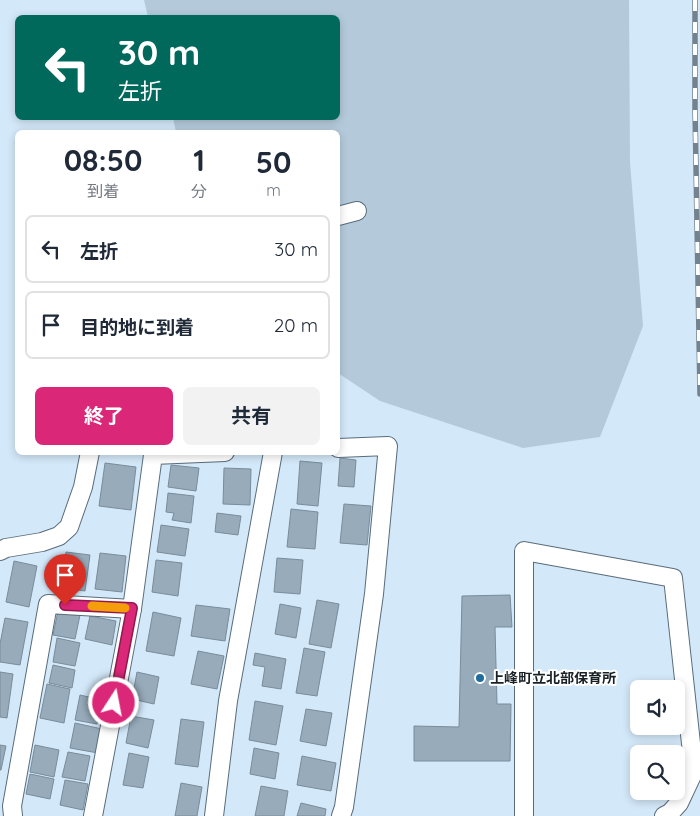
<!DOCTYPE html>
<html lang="ja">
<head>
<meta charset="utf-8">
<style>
	body { margin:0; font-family:Quicksand,"Noto Sans JP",sans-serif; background:#f2f2f3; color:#1f2937; height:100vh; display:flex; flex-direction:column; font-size:19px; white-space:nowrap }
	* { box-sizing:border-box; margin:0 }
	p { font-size:16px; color:#747a83 }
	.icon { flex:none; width:28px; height:28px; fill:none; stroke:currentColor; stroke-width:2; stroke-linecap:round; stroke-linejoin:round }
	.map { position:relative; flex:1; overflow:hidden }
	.details { position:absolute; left:15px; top:130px; width:325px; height:325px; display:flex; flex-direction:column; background:#fff; border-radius:8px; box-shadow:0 2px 8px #0003 }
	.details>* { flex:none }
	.top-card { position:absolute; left:15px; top:15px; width:325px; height:105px; border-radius:8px; box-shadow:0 2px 8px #0003; background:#00695c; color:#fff; overflow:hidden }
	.tools { position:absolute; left:630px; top:680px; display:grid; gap:10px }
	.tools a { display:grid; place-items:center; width:55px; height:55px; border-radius:8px; background:#fff; box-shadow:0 2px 8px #0003; font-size:25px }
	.pin { position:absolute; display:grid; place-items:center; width:42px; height:42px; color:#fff; margin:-51px -21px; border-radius:50% 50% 50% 0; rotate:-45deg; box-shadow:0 0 5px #0007 }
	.pin .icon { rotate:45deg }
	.me { position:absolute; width:55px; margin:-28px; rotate:11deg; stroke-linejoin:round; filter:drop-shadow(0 0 4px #0008) }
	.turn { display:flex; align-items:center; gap:18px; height:105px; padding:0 20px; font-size:22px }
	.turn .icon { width:65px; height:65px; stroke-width:2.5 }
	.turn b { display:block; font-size:35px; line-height:42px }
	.eta { display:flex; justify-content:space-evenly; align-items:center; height:85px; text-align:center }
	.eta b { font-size:30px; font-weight:700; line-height:35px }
	.primary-button { display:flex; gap:10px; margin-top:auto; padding:10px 20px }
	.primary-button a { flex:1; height:58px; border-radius:8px; background:#db2777; color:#fff; font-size:20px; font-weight:700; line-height:58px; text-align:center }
	.primary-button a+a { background:#f2f2f3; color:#1f2937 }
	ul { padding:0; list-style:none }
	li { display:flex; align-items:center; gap:15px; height:68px; margin:0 10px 8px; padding:0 10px; border:2px solid #e0e1e3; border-radius:8px }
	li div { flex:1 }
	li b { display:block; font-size:19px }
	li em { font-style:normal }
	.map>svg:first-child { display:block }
	.green { fill:#b4cadb }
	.building { fill:#97abbb; stroke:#798c9b }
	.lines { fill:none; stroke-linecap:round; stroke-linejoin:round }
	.minor-casing { stroke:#596c7b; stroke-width:20 }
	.minor { stroke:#fff; stroke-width:18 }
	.rail-casing { stroke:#74828e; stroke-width:5.5 }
	.rail { stroke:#fff; stroke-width:4; stroke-dasharray:11; stroke-linecap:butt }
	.route-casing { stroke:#8e194d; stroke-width:12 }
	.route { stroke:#db2777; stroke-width:9 }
	.slow { stroke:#f59e0b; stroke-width:9 }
	.poi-dot { fill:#1f6c9f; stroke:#fff; stroke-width:2 }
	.labels { text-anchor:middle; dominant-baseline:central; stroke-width:4; stroke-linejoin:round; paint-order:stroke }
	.poi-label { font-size:14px; font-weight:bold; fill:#182026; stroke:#fff; text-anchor:start }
</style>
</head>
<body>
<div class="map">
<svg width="700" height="816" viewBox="0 0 700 816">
	<rect width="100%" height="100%" fill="#d3e8f9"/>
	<path class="green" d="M 144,0 L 629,0 L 630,162 L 643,326 L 600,437 L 523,448 L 380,401 L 338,373 L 338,132 L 176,132 L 173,118 L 338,118 L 338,18 L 148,17 Z"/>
	<g class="building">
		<path d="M 340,458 L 356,460 L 354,487 L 338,486 Z"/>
		<path d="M 300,461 L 322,463 L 318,506 L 297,504 Z"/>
		<path d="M 105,463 L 136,467 L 131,510 L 99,506 Z"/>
		<path d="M 171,465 L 199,468 L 196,491 L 168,487 Z"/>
		<path d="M 224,468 L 251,469 L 250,505 L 223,504 Z"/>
		<path d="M 168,493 L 194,496 L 191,523 L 172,520 L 174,513 L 166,512 Z"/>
		<path d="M 344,504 L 371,506 L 367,545 L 340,543 Z"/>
		<path d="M 291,509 L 318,512 L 315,549 L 287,547 Z"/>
		<path d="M 217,513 L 241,516 L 238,535 L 215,532 Z"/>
		<path d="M 161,525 L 189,529 L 185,556 L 157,552 Z"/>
		<path d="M 66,552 L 90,555 L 85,591 L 71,589 L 73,576 L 64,575 Z"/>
		<path d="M 100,553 L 126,556 L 122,592 L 95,589 Z"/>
		<path d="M 277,558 L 303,560 L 300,594 L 274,592 Z"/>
		<path d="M 156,560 L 182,563 L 178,596 L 152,592 Z"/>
		<path d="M 14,561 L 37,566 L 29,607 L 6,602 Z"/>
		<path d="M 510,595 L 512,627 L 495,627 L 497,704 L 511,704 L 510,761 L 414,761 L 414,726 L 459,727 L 462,596 Z"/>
		<path d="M 317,600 L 339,604 L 331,648 L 309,644 Z"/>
		<path d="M 280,604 L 301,608 L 296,638 L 275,634 Z"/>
		<path d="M 196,605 L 230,609 L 225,641 L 191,636 Z"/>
		<path d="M 58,611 L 80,615 L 75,639 L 53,635 Z"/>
		<path d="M 153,612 L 181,618 L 174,656 L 146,651 Z"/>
		<path d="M 90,616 L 116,621 L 112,645 L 85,639 Z"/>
		<path d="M 5,618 L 28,622 L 20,665 L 0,662 L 0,644 Z"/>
		<path d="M 57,638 L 80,643 L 75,666 L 53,662 Z"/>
		<path d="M 304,648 L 325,652 L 317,696 L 296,693 Z"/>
		<path d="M 198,651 L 224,656 L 217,689 L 191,684 Z"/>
		<path d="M 255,653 L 286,659 L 281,689 L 262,686 L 265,667 L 253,665 Z"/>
		<path d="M 53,665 L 75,670 L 72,688 L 49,683 Z"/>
		<path d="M 0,672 L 13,674 L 7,718 L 0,717 Z"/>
		<path d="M 137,672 L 159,677 L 154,704 L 132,699 Z"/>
		<path d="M 47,684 L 70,689 L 64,723 L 40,718 Z"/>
		<path d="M 80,695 L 102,700 L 97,724 L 75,720 Z"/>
		<path d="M 255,701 L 283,706 L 276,745 L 249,740 Z"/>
		<path d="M 306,709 L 332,713 L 326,746 L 300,741 Z"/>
		<path d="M 131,716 L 154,720 L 148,748 L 126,743 Z"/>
		<path d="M 181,719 L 204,722 L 198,767 L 175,764 Z"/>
		<path d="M 75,723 L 102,729 L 98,753 L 70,748 Z"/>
		<path d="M 0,745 L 6,746 L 1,770 L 0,770 Z"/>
		<path d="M 35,745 L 59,750 L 54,777 L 30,772 Z"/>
		<path d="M 254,748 L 279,753 L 275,779 L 250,774 Z"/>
		<path d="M 68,752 L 90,756 L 85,781 L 62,777 Z"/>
		<path d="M 129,753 L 149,757 L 143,788 L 123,785 Z"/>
		<path d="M 302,756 L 336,763 L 331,791 L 297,785 Z"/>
		<path d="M 30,774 L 54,779 L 50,799 L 26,794 Z"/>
		<path d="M 65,780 L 88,784 L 83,810 L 60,805 Z"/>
		<path d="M 181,783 L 202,787 L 197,816 L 175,816 Z"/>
		<path d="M 261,786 L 288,791 L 284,816 L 255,816 Z"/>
		<path d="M 301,803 L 326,809 L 325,816 L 297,816 Z"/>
	</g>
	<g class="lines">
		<defs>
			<g id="minor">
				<path d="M 338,216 L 357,211"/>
				<path d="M 338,448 L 388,446 L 374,594 L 344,807 L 341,816"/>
				<path d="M 0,551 L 6,548 L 42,542 L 59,536 L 69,527 L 83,487 L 90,452"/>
				<path d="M 13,816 L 12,806 L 48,604 L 132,609"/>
				<path d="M 93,816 L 132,609 L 153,455 L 225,452"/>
				<path d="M 214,816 L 228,701 L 273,452"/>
				<path d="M 524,816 L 524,551 L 673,578 L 694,771 L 679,803 L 670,813 L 664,816"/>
			</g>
		</defs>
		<use href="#minor" class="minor-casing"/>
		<use href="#minor" class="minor"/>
		<defs>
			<path id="rail" d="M 695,0 L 695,109 L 700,394"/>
		</defs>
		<use href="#rail" class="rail-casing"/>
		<use href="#rail" class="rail"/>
	</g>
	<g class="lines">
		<defs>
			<path id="route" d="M 65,605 L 132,608 L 114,703"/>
		</defs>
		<use href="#route" class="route-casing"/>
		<use href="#route" class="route"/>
		<path class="slow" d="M 92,606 L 125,608"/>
	</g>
	<circle class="poi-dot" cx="480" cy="678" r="5"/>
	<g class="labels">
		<g class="poi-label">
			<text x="490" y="678">上峰町立北部保育所</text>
		</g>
	</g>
</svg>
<div class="tools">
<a><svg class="icon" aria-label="sound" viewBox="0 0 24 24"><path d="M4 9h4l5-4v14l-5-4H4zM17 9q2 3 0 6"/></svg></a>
<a><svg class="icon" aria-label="search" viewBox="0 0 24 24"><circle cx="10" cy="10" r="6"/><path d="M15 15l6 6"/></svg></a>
</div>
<div class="pin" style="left:65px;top:605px;background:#d93025"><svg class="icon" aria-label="arrive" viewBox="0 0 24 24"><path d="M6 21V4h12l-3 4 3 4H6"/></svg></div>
<svg class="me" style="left:114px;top:703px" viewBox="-20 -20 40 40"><circle r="17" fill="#db2777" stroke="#fff" stroke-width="3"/><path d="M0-11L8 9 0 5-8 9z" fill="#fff"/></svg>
<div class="top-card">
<div class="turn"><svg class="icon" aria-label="left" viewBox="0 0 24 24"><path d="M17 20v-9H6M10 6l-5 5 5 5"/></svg><div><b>30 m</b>左折</div></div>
</div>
<section class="details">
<div class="eta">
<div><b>08:50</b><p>到着</p></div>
<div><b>1</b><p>分</p></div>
<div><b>50</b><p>m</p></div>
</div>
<ul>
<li><svg class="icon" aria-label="left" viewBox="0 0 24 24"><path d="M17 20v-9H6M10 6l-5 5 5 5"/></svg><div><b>左折</b></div><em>30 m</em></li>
<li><svg class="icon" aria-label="arrive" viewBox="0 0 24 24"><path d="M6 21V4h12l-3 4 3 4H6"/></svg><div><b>目的地に到着</b></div><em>20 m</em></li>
</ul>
<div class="primary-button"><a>終了</a><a>共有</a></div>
</section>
</div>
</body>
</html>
